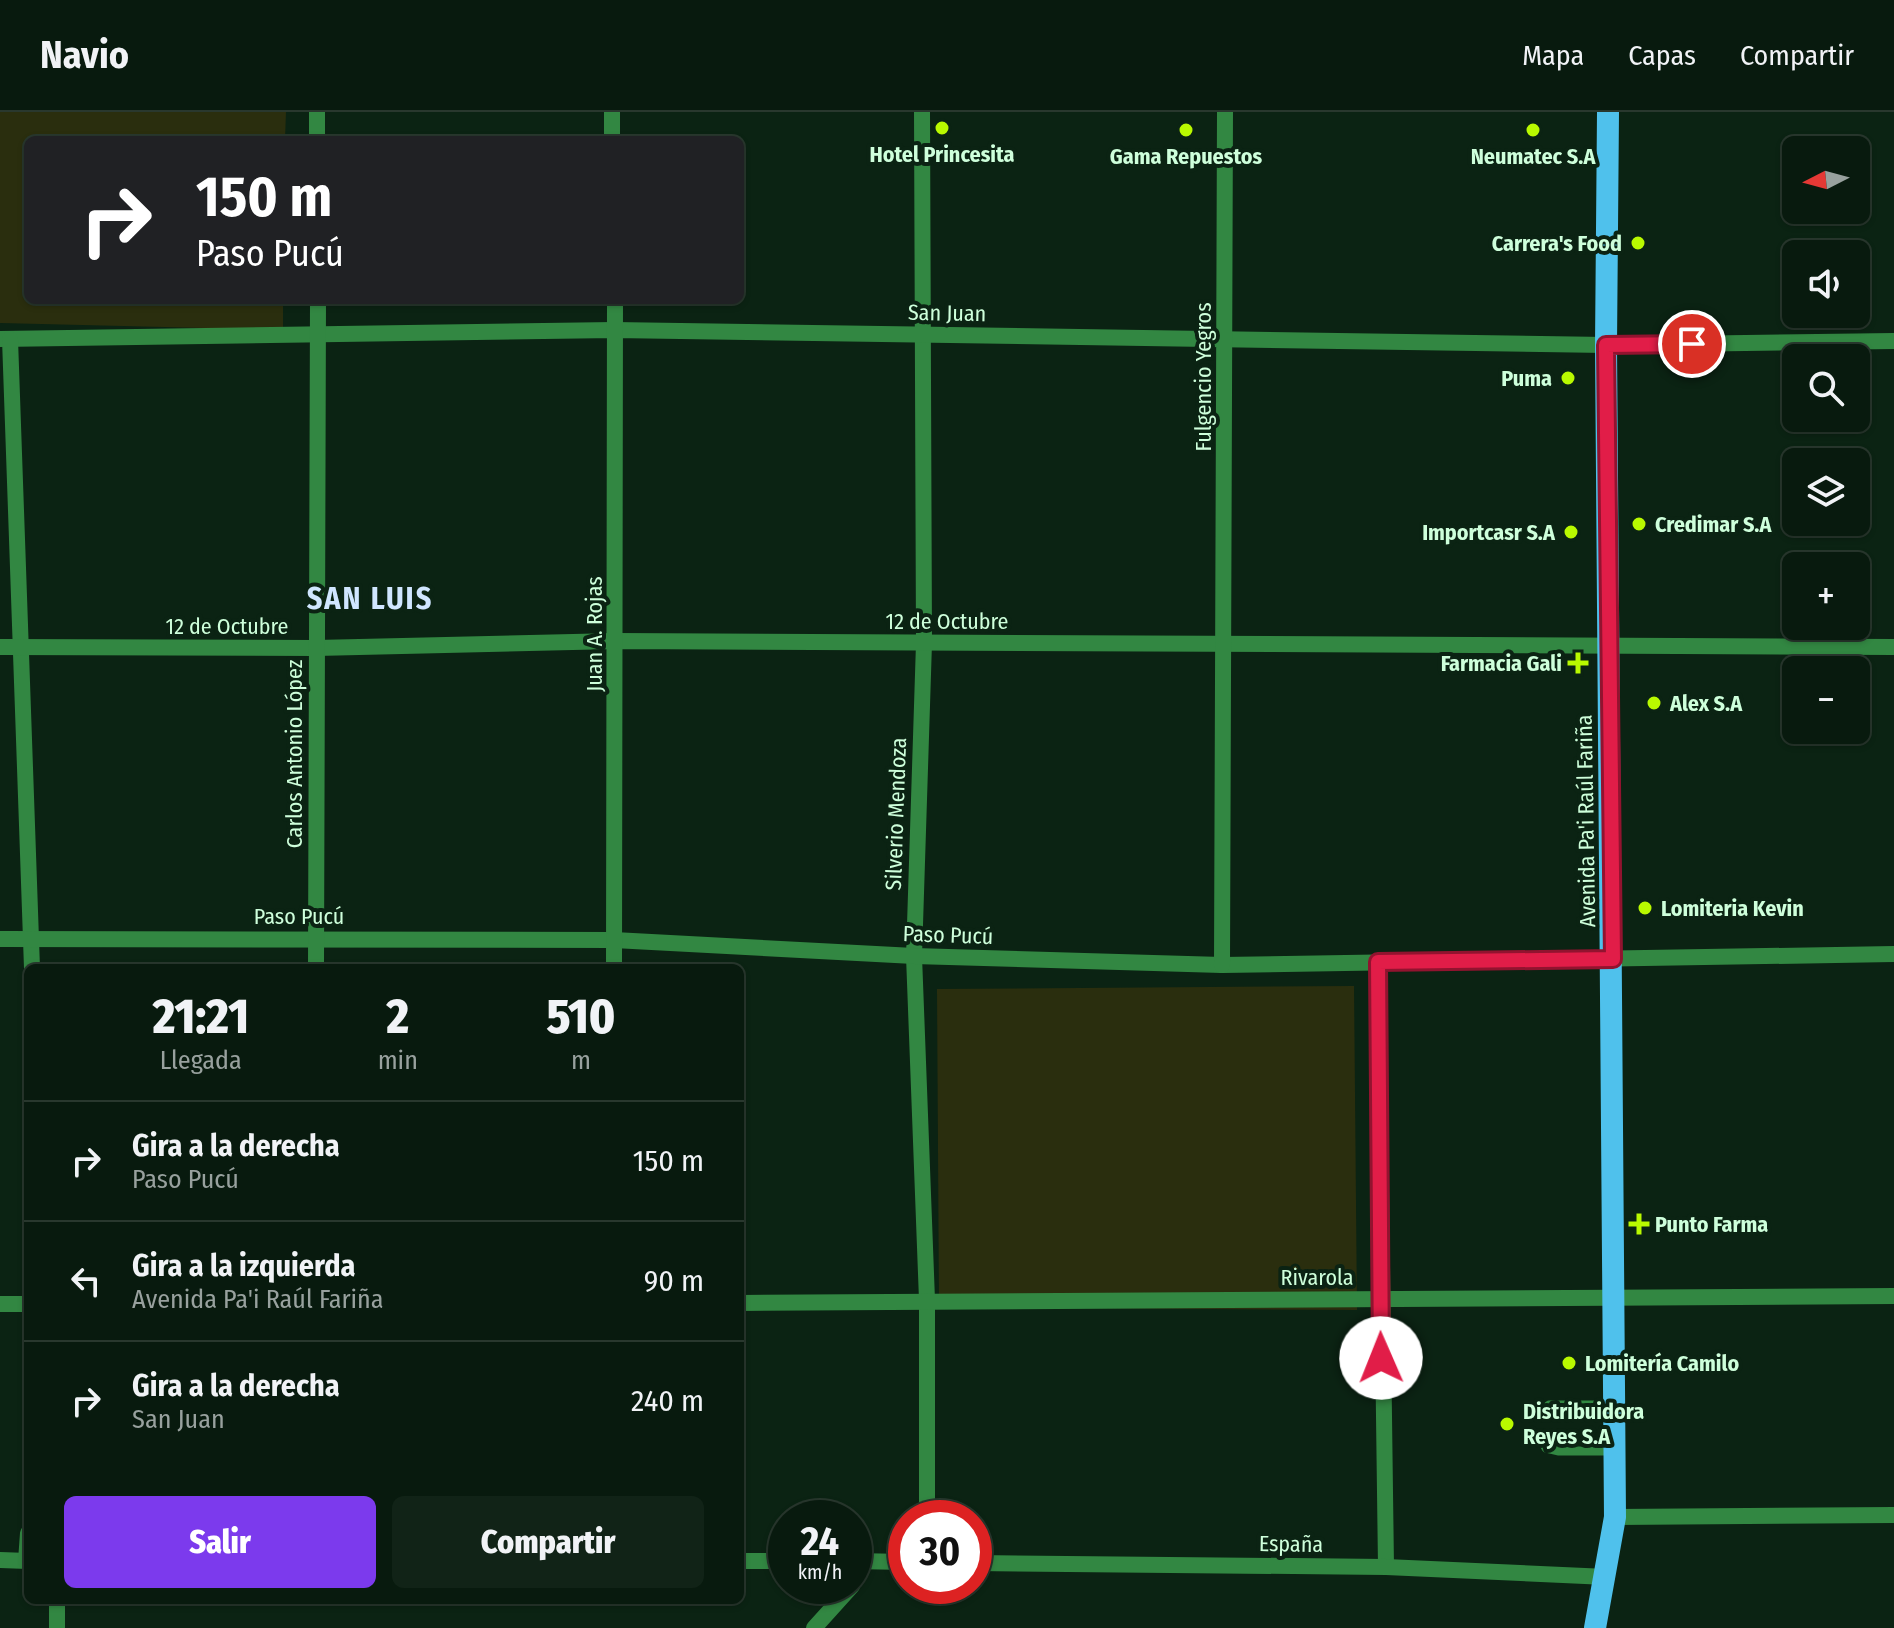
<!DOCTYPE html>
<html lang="es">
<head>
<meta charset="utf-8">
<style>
	body { margin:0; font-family:"Fira Sans Condensed",sans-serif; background:#112317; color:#f1f3f6; height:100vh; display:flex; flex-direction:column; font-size:30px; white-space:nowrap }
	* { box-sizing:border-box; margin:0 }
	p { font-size:26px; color:#98a19e }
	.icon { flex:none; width:44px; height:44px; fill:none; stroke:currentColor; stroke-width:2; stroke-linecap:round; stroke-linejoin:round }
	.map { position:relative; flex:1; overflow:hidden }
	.drawer { position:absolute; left:24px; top:852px; width:720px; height:640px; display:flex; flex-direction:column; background:#081a0e; border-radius:12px; box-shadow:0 2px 6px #0004,0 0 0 2px #29382e }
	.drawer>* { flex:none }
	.banner { position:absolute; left:24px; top:24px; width:720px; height:168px; border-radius:12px; box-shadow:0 2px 6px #0004,0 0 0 2px #29382e; background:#202124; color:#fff; overflow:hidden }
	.needle { width:52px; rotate:264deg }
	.buttons { position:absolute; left:1782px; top:24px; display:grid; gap:16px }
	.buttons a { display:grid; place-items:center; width:88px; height:88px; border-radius:12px; background:#081a0e; box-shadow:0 2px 6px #0004,0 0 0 2px #29382e; font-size:40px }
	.speed { position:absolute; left:768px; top:1388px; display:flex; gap:16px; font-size:40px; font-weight:700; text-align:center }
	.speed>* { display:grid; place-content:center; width:104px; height:104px; border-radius:50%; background:#081a0e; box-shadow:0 2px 6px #0004,0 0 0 2px #29382e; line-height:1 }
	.speed small { font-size:20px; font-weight:400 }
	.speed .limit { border:12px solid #d22; background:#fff; color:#111 }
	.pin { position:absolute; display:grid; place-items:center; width:68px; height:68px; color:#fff; margin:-34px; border:4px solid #fff; border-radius:50%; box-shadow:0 2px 8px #0007 }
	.me { position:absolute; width:88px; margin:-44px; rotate:359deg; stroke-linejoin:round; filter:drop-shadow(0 0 6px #0008) }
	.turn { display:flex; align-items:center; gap:28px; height:168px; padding:0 40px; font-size:36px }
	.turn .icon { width:104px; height:104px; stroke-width:2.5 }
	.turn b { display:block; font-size:56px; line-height:68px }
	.eta { display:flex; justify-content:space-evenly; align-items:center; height:136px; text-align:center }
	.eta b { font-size:48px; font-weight:800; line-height:56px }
	.button { display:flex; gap:16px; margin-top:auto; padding:16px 40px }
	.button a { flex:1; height:92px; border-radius:12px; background:#7c3aed; color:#fff; font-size:32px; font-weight:800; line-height:92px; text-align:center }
	.button a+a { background:#112317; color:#f1f3f6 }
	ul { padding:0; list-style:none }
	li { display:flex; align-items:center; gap:24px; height:120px; padding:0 40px; border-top:2px solid #29382e }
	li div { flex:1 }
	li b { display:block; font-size:30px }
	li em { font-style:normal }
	header { display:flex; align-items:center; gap:48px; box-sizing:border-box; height:112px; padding:0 40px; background:#081a0e; border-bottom:2px solid #29382e }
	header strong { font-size:38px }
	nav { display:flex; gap:44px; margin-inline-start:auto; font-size:28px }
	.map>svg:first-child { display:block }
	.green { fill:#2a2e0e }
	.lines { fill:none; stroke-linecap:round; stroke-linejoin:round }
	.service { stroke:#328742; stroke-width:9 }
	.minor { stroke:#328742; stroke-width:16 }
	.trunk { stroke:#4fc1ec; stroke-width:22 }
	.route-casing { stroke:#92132f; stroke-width:20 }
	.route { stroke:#e11d48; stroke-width:14 }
	.poi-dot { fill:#b9f900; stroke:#0b2313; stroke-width:3 }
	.labels { text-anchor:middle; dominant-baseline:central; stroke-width:8; stroke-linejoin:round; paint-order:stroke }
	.poi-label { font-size:22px; font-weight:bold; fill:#ceffdb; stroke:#0b2313; text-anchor:start }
	.street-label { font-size:22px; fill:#ceffdb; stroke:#0b2313 }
	.district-label { font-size:30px; font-weight:bold; letter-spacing:2px; fill:#d0e6ff; stroke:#0b2313 }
</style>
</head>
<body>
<header>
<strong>Navio</strong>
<nav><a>Mapa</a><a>Capas</a><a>Compartir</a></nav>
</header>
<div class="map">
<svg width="1894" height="1516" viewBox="0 0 1894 1516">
	<rect width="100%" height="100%" fill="#0b2313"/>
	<g class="green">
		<path d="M 0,0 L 286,0 L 285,28 L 28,28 L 28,188 L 283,188 L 283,218 L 0,211 Z"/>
		<path d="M 1354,874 L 1357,1198 L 939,1195 L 937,877 Z"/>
	</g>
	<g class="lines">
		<g class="service">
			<path d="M 1541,1299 L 1549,1293 L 1612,1293"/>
			<path d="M 1541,1327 L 1546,1336 L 1559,1339 L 1612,1339"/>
		</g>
		<g class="minor">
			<path d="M 317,0 L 317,28"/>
			<path d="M 612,0 L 612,28"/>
			<path d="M 922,0 L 924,531 L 914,844 L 927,1188 L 927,1406"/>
			<path d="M 0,227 L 614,218 L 1606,233 L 1894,229"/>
			<path d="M 10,227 L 32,856"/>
			<path d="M 0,535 L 316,536 L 616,529 L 1894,535"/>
			<path d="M 0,827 L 614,828 L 914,844 L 1222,853 L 1894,842"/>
			<path d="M 1378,850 L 1386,1455"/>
			<path d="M 1222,853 L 1225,0"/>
			<path d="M 316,856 L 318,188"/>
			<path d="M 614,856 L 615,188"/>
			<path d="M 740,1191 L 1894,1184"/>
			<path d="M 0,1192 L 28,1192"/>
			<path d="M 1615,1405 L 1894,1403"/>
			<path d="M 0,1448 L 28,1449"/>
			<path d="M 26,1449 L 28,1421"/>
			<path d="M 740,1449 L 786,1449"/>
			<path d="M 854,1449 L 906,1450"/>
			<path d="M 974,1451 L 1386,1455 L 1607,1465"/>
			<path d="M 57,1516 L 57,1488"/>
			<path d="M 814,1516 L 852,1474"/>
		</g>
		<path class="trunk" d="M 1595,1516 L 1615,1405 L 1606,233 L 1608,0"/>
	</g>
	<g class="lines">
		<defs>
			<path id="route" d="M 1381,1246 L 1378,850 L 1613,847 L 1606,233 L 1692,232"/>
		</defs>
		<use href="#route" class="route-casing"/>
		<use href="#route" class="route"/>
	</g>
	<g class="poi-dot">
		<circle cx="942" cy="16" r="8"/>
		<circle cx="1186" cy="18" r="8"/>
		<circle cx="1533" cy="18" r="8"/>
		<circle cx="1638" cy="131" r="8"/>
		<circle cx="1568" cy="266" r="8"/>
		<circle cx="1639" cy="412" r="8"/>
		<circle cx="1571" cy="420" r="8"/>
		<path d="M1574 539h8v8h8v8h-8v8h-8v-8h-8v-8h8z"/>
		<circle cx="1654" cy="591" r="8"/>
		<circle cx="1645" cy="796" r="8"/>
		<path d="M1635 1100h8v8h8v8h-8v8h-8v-8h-8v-8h8z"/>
		<circle cx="1569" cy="1251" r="8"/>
		<circle cx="1507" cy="1312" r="8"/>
	</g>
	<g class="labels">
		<g class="poi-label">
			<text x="942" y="42" text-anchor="middle">Hotel Princesita</text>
			<text x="1186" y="44" text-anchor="middle">Gama Repuestos</text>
			<text x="1533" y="44" text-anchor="middle">Neumatec S.A</text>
			<text x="1622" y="131" text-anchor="end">Carrera's Food</text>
			<text x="1552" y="266" text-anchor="end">Puma</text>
			<text x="1655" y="412">Credimar S.A</text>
			<text x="1555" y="420" text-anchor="end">Importcasr S.A</text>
			<text x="1562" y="551" text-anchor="end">Farmacia Gali</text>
			<text x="1670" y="591">Alex S.A</text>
			<text x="1661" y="796">Lomiteria Kevin</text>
			<text x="1655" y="1112">Punto Farma</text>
			<text x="1585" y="1251">Lomitería Camilo</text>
			<text x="1523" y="1299">Distribuidora<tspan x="1523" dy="25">Reyes S.A</tspan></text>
		</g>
		<g class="street-label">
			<text transform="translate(947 201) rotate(1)">San Juan</text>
			<text transform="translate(1203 265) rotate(-90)">Fulgencio Yegros</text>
			<text x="947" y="509">12 de Octubre</text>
			<text x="227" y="514">12 de Octubre</text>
			<text transform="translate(594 522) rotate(-90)">Juan A. Rojas</text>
			<text transform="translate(294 642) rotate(-90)">Carlos Antonio López</text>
			<text transform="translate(896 702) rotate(-88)">Silverio Mendoza</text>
			<text transform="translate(1586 709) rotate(-91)">Avenida Pa'i Raúl Fariña</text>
			<text x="299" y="804">Paso Pucú</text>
			<text transform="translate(948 823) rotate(2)">Paso Pucú</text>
			<text x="1317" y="1165">Rivarola</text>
			<text transform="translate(1291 1432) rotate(1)">España</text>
		</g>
		<g class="district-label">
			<text x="370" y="487">SAN LUIS</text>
		</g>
	</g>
</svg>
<div class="buttons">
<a><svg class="needle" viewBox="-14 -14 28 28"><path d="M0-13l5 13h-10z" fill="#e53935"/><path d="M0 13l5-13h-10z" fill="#98a19e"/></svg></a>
<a><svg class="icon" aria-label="sound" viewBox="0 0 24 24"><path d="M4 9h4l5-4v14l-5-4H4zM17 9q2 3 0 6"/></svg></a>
<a><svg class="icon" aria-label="search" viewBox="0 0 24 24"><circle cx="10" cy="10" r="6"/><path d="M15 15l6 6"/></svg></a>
<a><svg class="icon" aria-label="layers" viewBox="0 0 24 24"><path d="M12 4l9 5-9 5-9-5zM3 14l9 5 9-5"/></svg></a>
<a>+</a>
<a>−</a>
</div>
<div class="speed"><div>24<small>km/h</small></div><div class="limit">30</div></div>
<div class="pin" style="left:1692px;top:232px;background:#d93025"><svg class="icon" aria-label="arrive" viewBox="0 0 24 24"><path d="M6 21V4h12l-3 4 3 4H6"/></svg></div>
<svg class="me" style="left:1381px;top:1246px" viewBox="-20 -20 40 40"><circle r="19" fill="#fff"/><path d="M0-13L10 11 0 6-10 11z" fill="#e11d48"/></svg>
<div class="banner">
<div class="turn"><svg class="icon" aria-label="right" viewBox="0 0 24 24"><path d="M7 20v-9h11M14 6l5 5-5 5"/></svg><div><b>150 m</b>Paso Pucú</div></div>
</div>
<section class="drawer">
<div class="eta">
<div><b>21:21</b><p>Llegada</p></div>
<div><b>2</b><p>min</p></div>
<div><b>510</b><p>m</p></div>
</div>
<ul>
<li><svg class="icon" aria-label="right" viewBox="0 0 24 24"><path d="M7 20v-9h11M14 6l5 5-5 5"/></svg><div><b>Gira a la derecha</b><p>Paso Pucú</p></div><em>150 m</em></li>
<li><svg class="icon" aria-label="left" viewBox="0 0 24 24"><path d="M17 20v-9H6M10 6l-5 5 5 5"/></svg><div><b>Gira a la izquierda</b><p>Avenida Pa'i Raúl Fariña</p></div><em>90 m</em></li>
<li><svg class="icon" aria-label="right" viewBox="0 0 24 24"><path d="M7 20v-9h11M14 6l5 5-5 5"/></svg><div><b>Gira a la derecha</b><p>San Juan</p></div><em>240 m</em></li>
</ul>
<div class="button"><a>Salir</a><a>Compartir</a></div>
</section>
</div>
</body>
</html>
